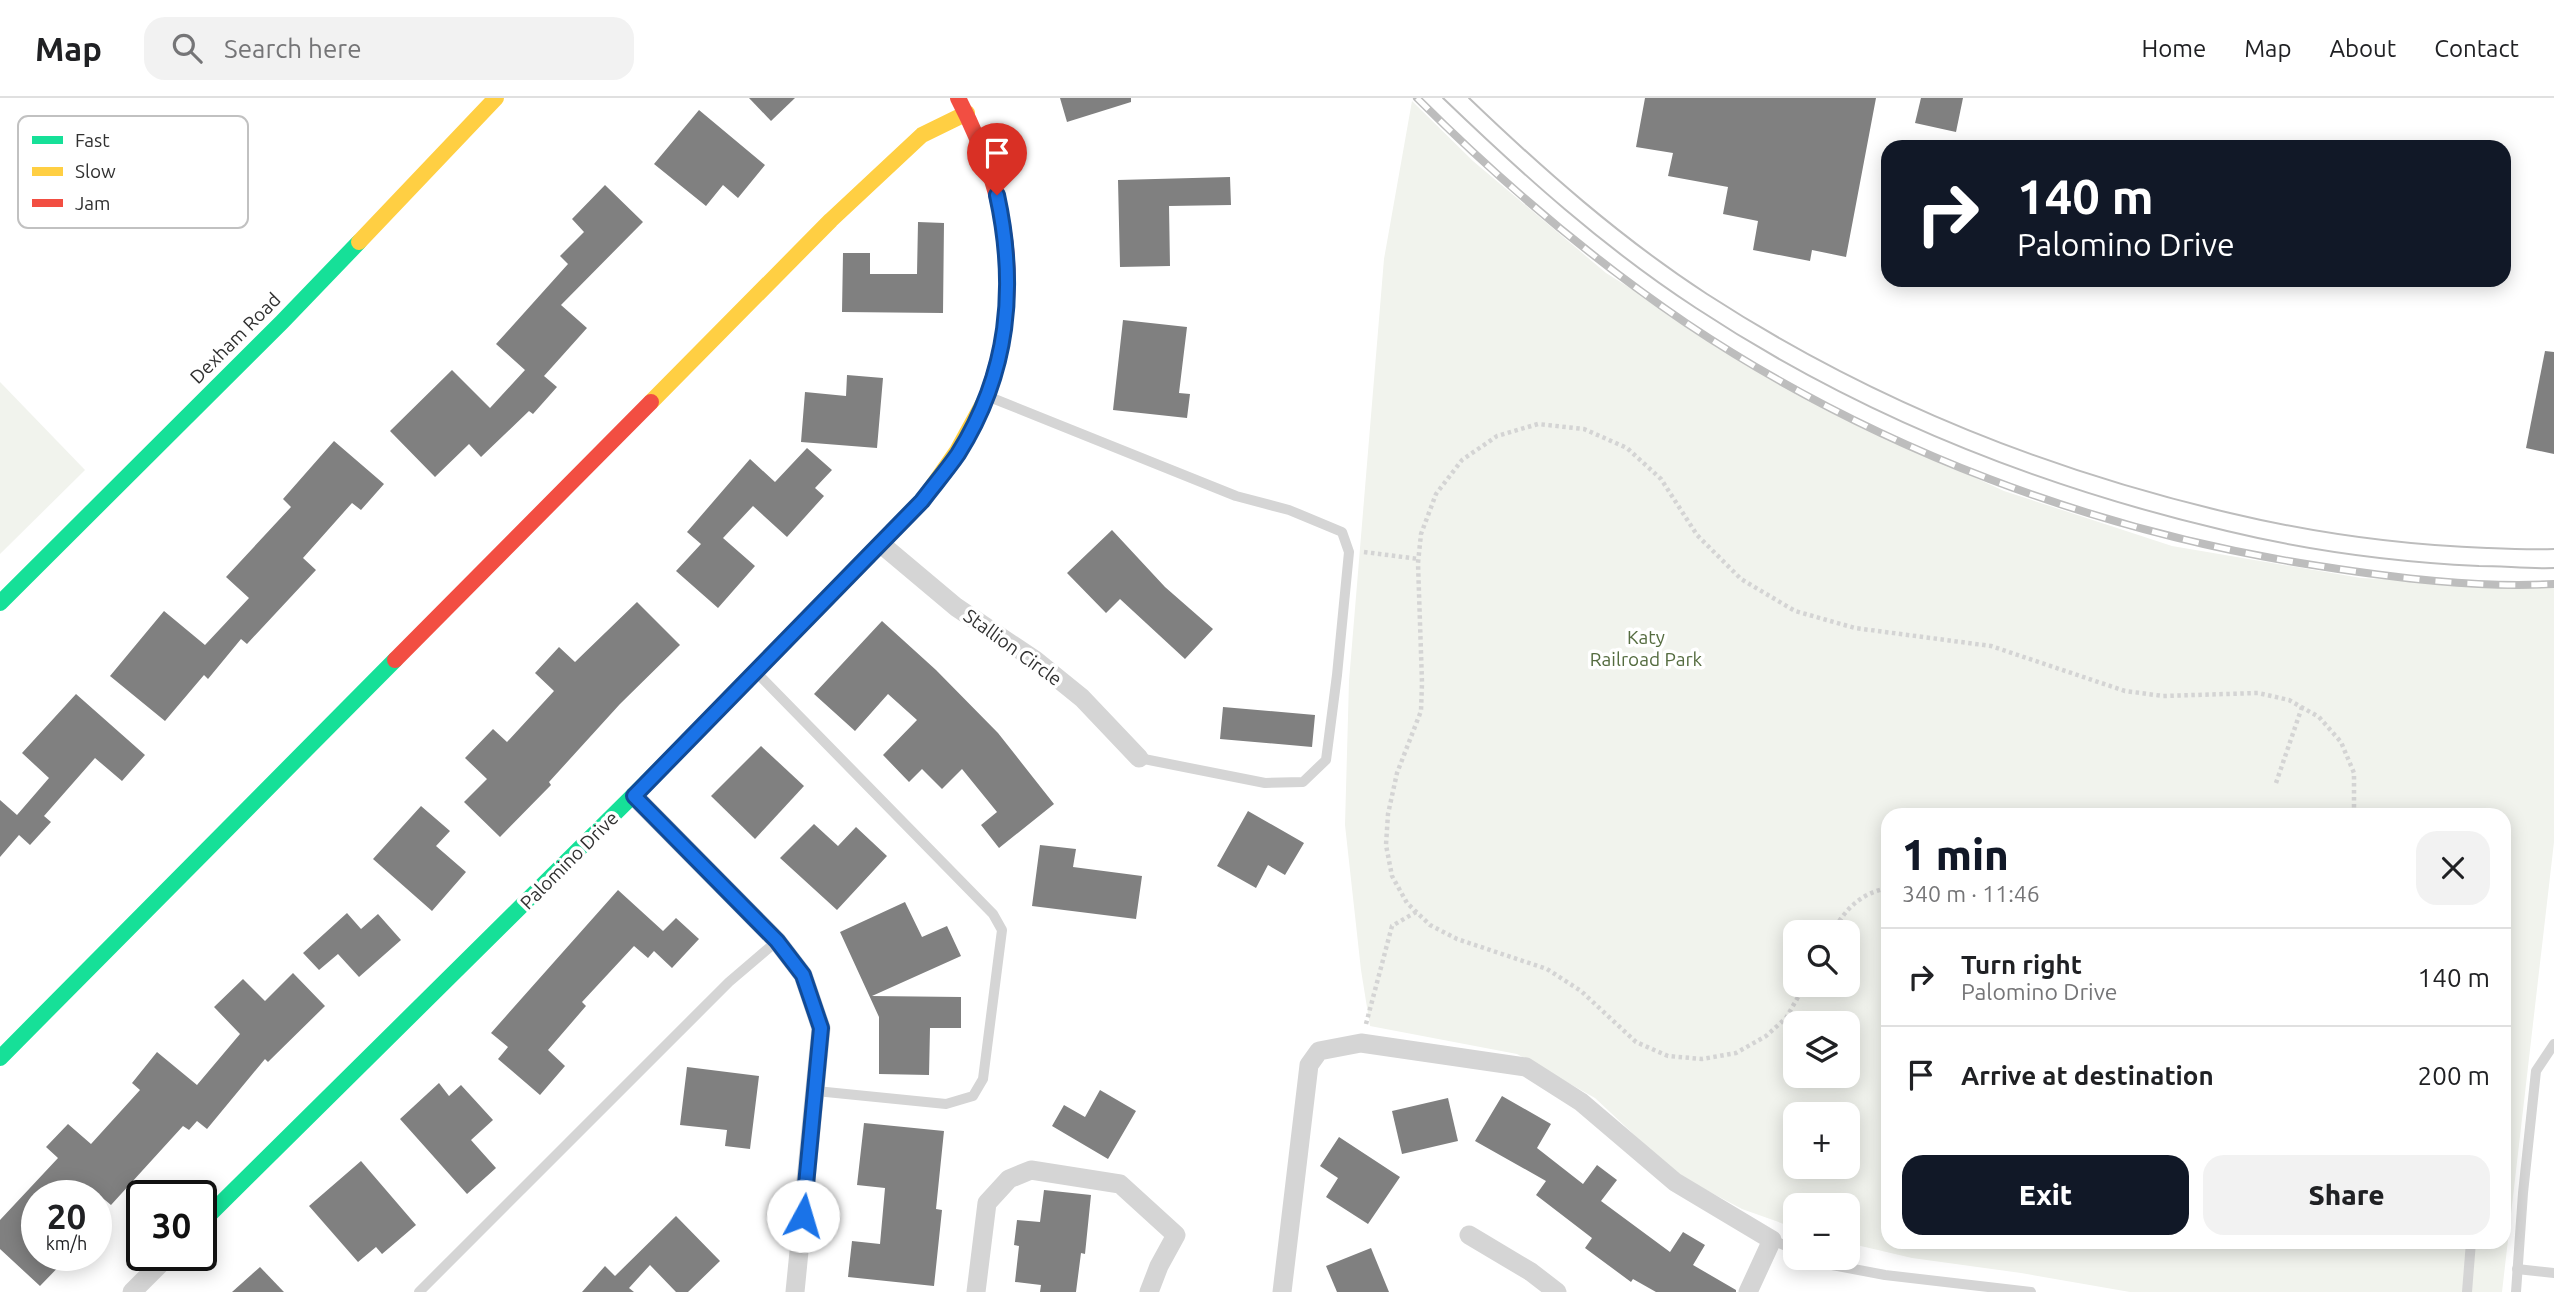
<!DOCTYPE html>
<html lang="en">
<head>
<meta charset="utf-8">
<style>
	body { margin:0; font-family:Ubuntu,sans-serif; background:#f2f2f2; color:#202124; height:100vh; display:flex; flex-direction:column; font-size:26px; white-space:nowrap }
	* { box-sizing:border-box; margin:0 }
	p { font-size:23px; color:#757577 }
	.icon { flex:none; width:38px; height:38px; fill:none; stroke:currentColor; stroke-width:2; stroke-linecap:round; stroke-linejoin:round }
	.map { position:relative; flex:1; overflow:hidden }
	.drawer { position:absolute; left:1881px; top:710px; width:630px; height:441px; display:flex; flex-direction:column; background:#fff; border-radius:21px; box-shadow:0 4px 18px #0003 }
	.drawer>* { flex:none }
	.banner { position:absolute; left:1881px; top:42px; width:630px; height:147px; border-radius:21px; box-shadow:0 4px 18px #0003; background:#111827; color:#fff; overflow:hidden }
	.tools { position:absolute; left:1783px; top:822px; display:grid; gap:14px }
	.tools a { display:grid; place-items:center; width:77px; height:77px; border-radius:14px; background:#fff; box-shadow:0 4px 18px #0003; font-size:35px }
	.speed { position:absolute; left:21px; top:1082px; display:flex; gap:14px; font-size:35px; font-weight:700; text-align:center }
	.speed>* { display:grid; place-content:center; width:91px; height:91px; border-radius:50%; background:#fff; box-shadow:0 4px 18px #0003; line-height:1 }
	.speed small { font-size:18px; font-weight:400 }
	.speed .limit { border:4px solid #111; border-radius:10px; background:#fff; color:#111 }
	.pin { position:absolute; display:grid; place-items:center; width:60px; height:60px; color:#fff; margin:-72px -30px; border-radius:50% 50% 50% 0; rotate:-45deg; box-shadow:0 0 7px #0007 }
	.pin .icon { rotate:45deg }
	.me { position:absolute; width:77px; margin:-38px; rotate:6deg; stroke-linejoin:round; filter:drop-shadow(0 0 5px #0008) }
	.turn { display:flex; align-items:center; gap:24px; height:147px; padding:0 21px; font-size:32px }
	.turn .icon { width:91px; height:91px; stroke-width:2.5 }
	.turn b { display:block; font-size:49px; line-height:60px }
	.round { display:grid; place-items:center; flex:none; width:74px; height:74px; border-radius:21px; background:#f2f2f2 }
	.overview { display:flex; align-items:center; justify-content:space-between; height:119px; padding:0 21px }
	h1 { font-size:42px; font-weight:800; line-height:52px; color:#111827 }
	.primary-button { display:flex; gap:14px; margin-top:auto; padding:14px 21px }
	.primary-button a { flex:1; height:80px; border-radius:21px; background:#111827; color:#fff; font-size:28px; font-weight:800; line-height:80px; text-align:center }
	.primary-button a+a { background:#f2f2f2; color:#202124 }
	ul { padding:0; list-style:none }
	li { display:flex; align-items:center; gap:21px; height:98px; padding:0 21px; border-top:2px solid #e0e0e0 }
	li div { flex:1 }
	li b { display:block; font-size:26px }
	li em { font-style:normal }
	header { display:flex; align-items:center; gap:42px; box-sizing:border-box; height:98px; padding:0 35px; background:#fff; border-bottom:2px solid #e0e0e0 }
	header strong { font-size:33px }
	nav { display:flex; gap:38px; margin-inline-start:auto; font-size:24px }
	.search { width:490px; height:63px; background:#f2f2f2; display:flex; align-items:center; gap:18px; box-sizing:border-box; padding:0 24px; border-radius:21px; color:#757577; font-size:26px }
	.map>svg:first-child { display:block }
	.green { fill:#f1f3ed; fill-rule:evenodd }
	.building { fill:#808080 }
	.lines { fill:none; stroke-linecap:round; stroke-linejoin:round }
	.path { stroke:#d4d4d4; stroke-width:4.5; stroke-dasharray:3.5 3.5; stroke-linecap:butt }
	.lane { stroke:#d5d5d5; stroke-width:10 }
	.street { stroke:#d5d5d5; stroke-width:19 }
	.fast { stroke:#16e098; stroke-width:16 }
	.slow { stroke:#ffcf43; stroke-width:16 }
	.jam { stroke:#f24e42; stroke-width:16 }
	.tram { stroke:#bdbdbd; stroke-width:2 }
	.rail-casing { stroke:#bdbdbd; stroke-width:8 }
	.rail { stroke:#fff; stroke-width:5; stroke-dasharray:16; stroke-linecap:butt }
	.route-casing { stroke:#114b97; stroke-width:18 }
	.route { stroke:#1a73e8; stroke-width:12 }
	.labels { text-anchor:middle; dominant-baseline:central; stroke-width:7; stroke-linejoin:round; paint-order:stroke }
	.street-label { font-size:19px; fill:#313131; stroke:#fff }
	.park-label { font-size:19px; fill:#556c40; stroke:#fff }
	.key { fill:#fff; stroke:#c1c1c1; stroke-width:2 }
	.key-label { font-size:19px; fill:#313131 }
</style>
</head>
<body>
<header>
<strong>Map</strong>
<div class="search"><svg class="icon" aria-label="search" viewBox="0 0 24 24"><circle cx="10" cy="10" r="6"/><path d="M15 15l6 6"/></svg>Search here</div>
<nav><a>Home</a><a>Map</a><a>About</a><a>Contact</a></nav>
</header>
<div class="map">
<svg width="2554" height="1194" viewBox="0 0 2554 1194">
	<rect width="100%" height="100%" fill="#fff"/>
	<g class="green">
		<path d="M 1412,3 L 1473,63 L 1606,175 L 1819,308 L 2004,393 L 2172,448 L 2361,480 L 2554,489 L 2554,744 L 2502,1194 L 2130,1194 L 2021,1175 L 1912,1160 L 1848,1145 L 1848,1108 L 1796,1108 L 1795,1130 L 1742,1111 L 1676,1076 L 1595,1000 L 1517,956 L 1370,928 L 1361,872 L 1345,727 L 1349,583 L 1384,161 ZM 1888,718 L 2504,718 L 2504,1144 L 1888,1144 ZM 1796,835 L 1848,835 L 1848,887 L 1796,887 ZM 1796,926 L 1848,926 L 1848,978 L 1796,978 ZM 1796,1017 L 1848,1017 L 1848,1069 L 1796,1069 Z"/>
		<path d="M 0,284 L 85,372 L 0,456 Z"/>
	</g>
	<g class="building">
		<path d="M 749,0 L 795,0 L 771,23 Z"/>
		<path d="M 1060,0 L 1131,0 L 1131,4 L 1067,24 Z"/>
		<path d="M 1645,0 L 1876,0 L 1846,159 L 1812,152 L 1810,163 L 1753,152 L 1758,123 L 1723,116 L 1728,89 L 1668,78 L 1673,55 L 1636,49 Z"/>
		<path d="M 1921,0 L 1963,0 L 1956,34 L 1915,25 Z"/>
		<path d="M 699,12 L 765,67 L 738,100 L 723,87 L 706,108 L 654,66 Z"/>
		<path d="M 1230,79 L 1231,107 L 1169,108 L 1170,168 L 1120,169 L 1118,82 Z"/>
		<path d="M 605,87 L 643,124 L 561,207 L 587,230 L 544,278 L 557,289 L 533,316 L 529,313 L 481,359 L 469,346 L 435,379 L 390,333 L 452,272 L 490,310 L 525,272 L 496,246 L 568,166 L 560,158 L 584,134 L 572,121 Z"/>
		<path d="M 918,124 L 944,125 L 943,215 L 842,214 L 843,155 L 870,155 L 870,176 L 917,176 Z"/>
		<path d="M 1123,222 L 1187,229 L 1179,295 L 1190,296 L 1187,320 L 1113,312 Z"/>
		<path d="M 2545,253 L 2554,254 L 2554,356 L 2526,350 Z"/>
		<path d="M 847,277 L 883,280 L 877,350 L 801,344 L 805,294 L 846,298 Z"/>
		<path d="M 334,343 L 384,386 L 361,412 L 352,405 L 303,460 L 316,472 L 247,546 L 241,541 L 208,581 L 204,577 L 165,623 L 110,578 L 164,513 L 205,547 L 249,500 L 226,479 L 291,409 L 283,401 Z"/>
		<path d="M 807,350 L 832,372 L 815,390 L 824,398 L 787,439 L 753,408 L 723,440 L 755,468 L 718,510 L 676,473 L 701,446 L 687,434 L 750,361 L 775,384 Z"/>
		<path d="M 1112,432 L 1165,489 L 1213,531 L 1185,561 L 1120,501 L 1106,515 L 1067,475 Z"/>
		<path d="M 637,504 L 680,547 L 620,606 L 549,684 L 551,687 L 500,739 L 464,704 L 487,681 L 465,660 L 493,631 L 507,644 L 554,593 L 535,575 L 559,549 L 575,564 Z"/>
		<path d="M 882,523 L 936,572 L 998,635 L 1054,706 L 999,750 L 981,727 L 997,714 L 962,671 L 942,691 L 922,671 L 909,684 L 883,657 L 917,622 L 888,596 L 855,633 L 814,596 Z"/>
		<path d="M 76,596 L 145,657 L 122,683 L 95,660 L 44,718 L 51,724 L 30,747 L 19,737 L 0,759 L 0,702 L 17,717 L 49,680 L 22,655 Z"/>
		<path d="M 1223,609 L 1315,617 L 1312,649 L 1220,641 Z"/>
		<path d="M 761,648 L 804,688 L 755,741 L 711,698 Z"/>
		<path d="M 421,708 L 450,733 L 436,748 L 466,774 L 432,813 L 373,761 Z"/>
		<path d="M 1248,713 L 1304,745 L 1285,777 L 1268,767 L 1256,790 L 1217,768 Z"/>
		<path d="M 814,726 L 838,748 L 856,729 L 887,758 L 837,812 L 780,760 Z"/>
		<path d="M 1040,747 L 1076,751 L 1073,769 L 1142,778 L 1136,821 L 1032,808 Z"/>
		<path d="M 618,792 L 663,833 L 676,820 L 699,841 L 672,870 L 654,853 L 648,860 L 634,848 L 582,904 L 586,908 L 548,952 L 565,968 L 540,997 L 498,961 L 508,949 L 491,935 Z"/>
		<path d="M 905,804 L 922,839 L 947,828 L 961,858 L 872,898 L 961,899 L 961,930 L 930,930 L 929,977 L 879,976 L 879,919 L 840,834 Z"/>
		<path d="M 347,815 L 361,831 L 378,816 L 401,842 L 359,879 L 338,856 L 319,872 L 303,855 Z"/>
		<path d="M 293,875 L 325,908 L 268,964 L 265,961 L 207,1031 L 197,1023 L 189,1032 L 183,1028 L 111,1107 L 99,1097 L 37,1097 L 37,1157 L 70,1157 L 40,1188 L 0,1151 L 0,1122 L 58,1060 L 46,1049 L 68,1026 L 91,1046 L 140,992 L 132,985 L 157,954 L 197,987 L 240,936 L 214,909 L 243,881 L 265,903 Z"/>
		<path d="M 687,969 L 759,978 L 750,1051 L 725,1048 L 727,1032 L 680,1027 Z"/>
		<path d="M 439,985 L 449,998 L 461,987 L 493,1022 L 471,1042 L 496,1070 L 467,1096 L 400,1021 Z"/>
		<path d="M 1100,992 L 1136,1013 L 1108,1061 L 1052,1028 L 1064,1007 L 1085,1019 Z"/>
		<path d="M 1502,998 L 1551,1026 L 1537,1050 L 1583,1086 L 1597,1067 L 1617,1082 L 1601,1103 L 1670,1154 L 1683,1134 L 1705,1147 L 1693,1167 L 1736,1192 L 1736,1194 L 1656,1194 L 1633,1181 L 1631,1184 L 1585,1150 L 1592,1140 L 1536,1097 L 1546,1083 L 1475,1043 Z"/>
		<path d="M 1448,1000 L 1458,1043 L 1402,1056 L 1392,1013 Z"/>
		<path d="M 864,1025 L 944,1033 L 936,1111 L 942,1112 L 934,1188 L 848,1179 L 852,1143 L 880,1146 L 885,1090 L 857,1087 Z"/>
		<path d="M 1339,1039 L 1400,1079 L 1368,1126 L 1326,1099 L 1338,1080 L 1320,1068 Z"/>
		<path d="M 361,1063 L 416,1127 L 382,1156 L 376,1149 L 358,1164 L 309,1108 Z"/>
		<path d="M 1044,1092 L 1091,1097 L 1085,1156 L 1081,1155 L 1076,1194 L 1040,1194 L 1041,1187 L 1015,1184 L 1019,1148 L 1014,1147 L 1017,1122 L 1040,1124 Z"/>
		<path d="M 676,1118 L 720,1163 L 688,1194 L 676,1194 L 650,1167 L 629,1190 L 634,1194 L 582,1194 L 605,1168 L 615,1178 Z"/>
		<path d="M 1371,1150 L 1389,1194 L 1337,1194 L 1326,1168 Z"/>
		<path d="M 260,1169 L 284,1194 L 232,1194 Z"/>
	</g>
	<g class="lines">
		<g class="path">
			<path d="M 1364,454 L 1419,461"/>
			<path d="M 2276,685 L 2302,609"/>
			<path d="M 1832,835 C 1845,811 1861,795 1888,790"/>
			<path d="M 1805,887 L 1786,920 L 1766,938 L 1736,955 L 1702,961 L 1668,958 L 1636,944 L 1581,893 L 1547,871 L 1457,841 L 1430,827 L 1407,805 L 1392,778 L 1386,747 L 1388,716 L 1397,675 L 1421,613 L 1422,585 L 1418,465 L 1421,436 L 1436,396 L 1462,362 L 1497,338 L 1538,326 L 1584,331 L 1627,350 L 1661,381 L 1697,437 L 1741,481 L 1795,513 L 1855,530 L 1991,548 L 2125,593 L 2163,598 L 2258,595 L 2289,602 L 2319,619 L 2341,644 L 2354,675 L 2354,718"/>
			<path d="M 1366,926 L 1392,828 L 1416,814"/>
		</g>
		<g class="lane">
			<path d="M 987,298 L 1236,398 L 1289,412 L 1342,434 L 1349,454 L 1337,577 L 1326,662 L 1303,684 L 1265,685 L 1139,660"/>
			<path d="M 758,576 L 993,816 L 1002,832 L 983,981 L 973,998 L 946,1006 L 816,993"/>
			<path d="M 1772,1142 L 1796,1152"/>
			<path d="M 1816,1160 L 1832,1167 L 1885,1177 L 2031,1194"/>
			<path d="M 2517,1171 L 2554,1175"/>
			<path d="M 419,1194 L 729,884 L 777,843"/>
			<path d="M 2467,1194 L 2471,1144"/>
			<path d="M 2516,1194 L 2523,1095 L 2536,973 L 2554,946"/>
		</g>
		<g class="street">
			<path d="M 881,446 L 956,509 L 1035,562 L 1082,600 L 1139,660"/>
			<path d="M 634,698 L 777,843 L 803,877 L 821,930 L 795,1194"/>
			<path d="M 1469,1137 L 1531,1174 L 1557,1194"/>
			<path d="M 132,1194 L 169,1157"/>
			<path d="M 976,1194 L 987,1105 L 1009,1081 L 1031,1072 L 1120,1086 L 1176,1137 L 1159,1168 L 1149,1194"/>
			<path d="M 1282,1194 L 1309,967 L 1319,953 L 1361,945 L 1526,969 L 1581,1004 L 1675,1084 L 1772,1142 L 1748,1194"/>
		</g>
		<g class="fast">
			<path d="M 0,505 L 282,224 L 359,144"/>
			<path d="M 0,960 L 395,562"/>
			<path d="M 201,1125 L 675,656"/>
		</g>
		<g class="slow">
			<path d="M 359,144 L 496,0"/>
			<path d="M 651,304 L 831,122 L 922,37 L 967,15"/>
			<path d="M 675,656 L 922,403 L 957,353 L 986,300"/>
		</g>
		<g class="jam">
			<path d="M 958,0 C 1009,98 1025,194 986,300"/>
			<path d="M 395,562 L 651,304"/>
		</g>
		<g class="tram">
			<path d="M 1443,0 C 1522,76 1604,150 1696,210 C 1858,317 2039,389 2227,433 C 2310,453 2394,464 2479,468 C 2504,468 2529,471 2554,470"/>
			<path d="M 1469,0 C 1543,71 1621,140 1707,196 C 1869,301 2042,371 2230,415 C 2314,435 2400,447 2487,450 C 2510,451 2532,452 2554,451"/>
		</g>
		<defs>
			<path id="rail" d="M 1417,0 C 1500,83 1589,159 1686,225 C 1874,351 2096,434 2319,468 C 2395,480 2476,490 2554,486"/>
		</defs>
		<use href="#rail" class="rail-casing"/>
		<use href="#rail" class="rail"/>
	</g>
	<g class="lines">
		<defs>
			<path id="route" d="M 803,1118 L 821,930 L 803,877 L 777,843 L 634,698 L 922,403 C 934,387 947,372 958,356 C 1009,275 1017,189 997,97"/>
		</defs>
		<use href="#route" class="route-casing"/>
		<use href="#route" class="route"/>
	</g>
	<g class="labels">
		<g class="street-label">
			<text transform="translate(235 240) rotate(-45)">Dexham Road</text>
			<text transform="translate(1013 549) rotate(36)">Stallion Circle</text>
			<text transform="translate(569 762) rotate(-45)">Palomino Drive</text>
		</g>
		<g class="park-label">
			<text x="1646" y="539">Katy<tspan x="1646" dy="22">Railroad Park</tspan></text>
		</g>
	</g>
	<rect x="18" y="18" width="230" height="112" rx="10" class="key"/>
	<rect x="32" y="38" width="31" height="8" fill="#16e098"/>
	<rect x="32" y="69" width="31" height="9" fill="#ffcf43"/>
	<rect x="32" y="101" width="31" height="8" fill="#f24e42"/>
	<g class="key-label">
		<text x="75" y="49">Fast</text>
		<text x="75" y="80">Slow</text>
		<text x="75" y="112">Jam</text>
	</g>
</svg>
<div class="tools">
<a><svg class="icon" aria-label="search" viewBox="0 0 24 24"><circle cx="10" cy="10" r="6"/><path d="M15 15l6 6"/></svg></a>
<a><svg class="icon" aria-label="layers" viewBox="0 0 24 24"><path d="M12 4l9 5-9 5-9-5zM3 14l9 5 9-5"/></svg></a>
<a>+</a>
<a>−</a>
</div>
<div class="speed"><div>20<small>km/h</small></div><div class="limit">30</div></div>
<div class="pin" style="left:997px;top:97px;background:#d93025"><svg class="icon" aria-label="arrive" viewBox="0 0 24 24"><path d="M6 21V4h12l-3 4 3 4H6"/></svg></div>
<svg class="me" style="left:803px;top:1118px" viewBox="-20 -20 40 40"><circle r="19" fill="#fff"/><path d="M0-13L10 11 0 6-10 11z" fill="#1a73e8"/></svg>
<div class="banner">
<div class="turn"><svg class="icon" aria-label="right" viewBox="0 0 24 24"><path d="M7 20v-9h11M14 6l5 5-5 5"/></svg><div><b>140 m</b>Palomino Drive</div></div>
</div>
<section class="drawer">
<div class="overview"><div><h1>1 min</h1><p>340 m · 11:46</p></div><a class="round"><svg class="icon" aria-label="close" viewBox="0 0 24 24"><path d="M6 6l12 12M18 6L6 18"/></svg></a></div>
<ul>
<li><svg class="icon" aria-label="right" viewBox="0 0 24 24"><path d="M7 20v-9h11M14 6l5 5-5 5"/></svg><div><b>Turn right</b><p>Palomino Drive</p></div><em>140 m</em></li>
<li><svg class="icon" aria-label="arrive" viewBox="0 0 24 24"><path d="M6 21V4h12l-3 4 3 4H6"/></svg><div><b>Arrive at destination</b></div><em>200 m</em></li>
</ul>
<div class="primary-button"><a>Exit</a><a>Share</a></div>
</section>
</div>
</body>
</html>
